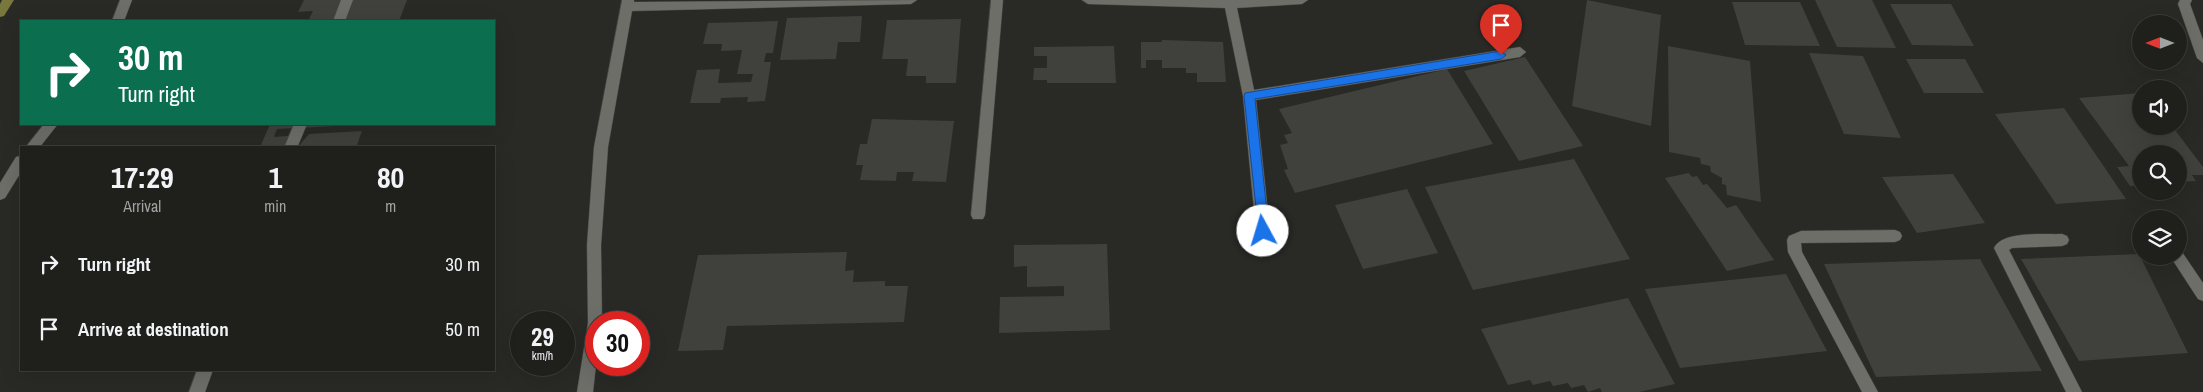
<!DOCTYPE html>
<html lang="en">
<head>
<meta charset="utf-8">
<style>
	body { margin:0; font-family:"Archivo Narrow",sans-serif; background:#272725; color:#f1f3f6; height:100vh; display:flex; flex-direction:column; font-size:19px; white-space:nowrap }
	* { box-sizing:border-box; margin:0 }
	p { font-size:16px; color:#a1a2a3 }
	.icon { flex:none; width:28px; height:28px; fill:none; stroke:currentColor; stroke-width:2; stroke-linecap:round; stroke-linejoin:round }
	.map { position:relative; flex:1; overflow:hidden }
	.drawer { position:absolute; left:20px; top:146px; width:475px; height:225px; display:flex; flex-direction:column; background:#1f1f1c; border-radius:0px; box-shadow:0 5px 20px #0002,0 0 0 1px #3c3d3b }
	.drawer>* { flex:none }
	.banner { position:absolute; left:20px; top:20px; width:475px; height:105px; border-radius:0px; box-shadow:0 5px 20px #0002,0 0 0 1px #3c3d3b; background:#0b6e4f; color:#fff; overflow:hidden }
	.needle { width:32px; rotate:270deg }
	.buttons { position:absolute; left:2132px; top:15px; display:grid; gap:10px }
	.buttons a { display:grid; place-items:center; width:55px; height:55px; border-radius:50%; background:#1f1f1c; box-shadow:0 5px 20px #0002,0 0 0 1px #3c3d3b; font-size:25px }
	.speed { position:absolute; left:510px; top:311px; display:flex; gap:10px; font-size:25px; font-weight:700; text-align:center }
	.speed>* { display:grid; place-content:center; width:65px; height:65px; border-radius:50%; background:#1f1f1c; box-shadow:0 5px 20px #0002,0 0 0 1px #3c3d3b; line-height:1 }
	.speed small { font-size:12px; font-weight:400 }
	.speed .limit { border:8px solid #d22; background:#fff; color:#111 }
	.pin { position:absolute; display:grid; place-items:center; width:42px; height:42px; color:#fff; margin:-51px -21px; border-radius:50% 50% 50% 0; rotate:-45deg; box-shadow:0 0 5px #0007 }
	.pin .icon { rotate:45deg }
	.me { position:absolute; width:55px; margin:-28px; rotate:354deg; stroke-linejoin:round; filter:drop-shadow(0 0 4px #0008) }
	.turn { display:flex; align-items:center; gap:18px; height:105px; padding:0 15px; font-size:22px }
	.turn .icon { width:65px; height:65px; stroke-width:2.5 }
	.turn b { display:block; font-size:35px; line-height:42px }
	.eta { display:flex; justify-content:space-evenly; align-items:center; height:85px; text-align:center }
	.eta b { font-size:30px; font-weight:700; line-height:35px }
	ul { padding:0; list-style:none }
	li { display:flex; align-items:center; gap:15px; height:65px; padding:0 15px }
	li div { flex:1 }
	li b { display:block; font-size:19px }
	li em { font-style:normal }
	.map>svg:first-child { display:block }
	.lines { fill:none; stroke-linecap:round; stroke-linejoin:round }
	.stream { fill:#78773e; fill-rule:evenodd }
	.building { fill:#40403c }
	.service-casing { stroke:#464642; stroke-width:1 }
	.minor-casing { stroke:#464642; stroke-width:1 }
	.service { fill:#6e6e69; fill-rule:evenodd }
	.minor { fill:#6e6e69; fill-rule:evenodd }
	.route { fill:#1a73e8; stroke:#114b97 }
</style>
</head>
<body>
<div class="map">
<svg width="2203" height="392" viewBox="0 0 2203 392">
	<rect width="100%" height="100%" fill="#292925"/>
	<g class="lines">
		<path class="stream" d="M 2,0 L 14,0 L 4,16 L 0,17 L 0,4 Z"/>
	</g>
	<g class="building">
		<path d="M 304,0 L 407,0 L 399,21 L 308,21 L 313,11 L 298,12 Z"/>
		<path d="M 1587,0 L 1661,15 L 1651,126 L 1572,106 Z"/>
		<path d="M 1815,0 L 1872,0 L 1896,48 L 1837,47 Z"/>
		<path d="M 1732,2 L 1800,2 L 1820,46 L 1745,45 Z"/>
		<path d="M 1890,4 L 1951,4 L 1974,46 L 1912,45 Z"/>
		<path d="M 862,16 L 860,42 L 838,42 L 836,59 L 780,60 L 787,18 Z"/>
		<path d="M 961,19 L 956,83 L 926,83 L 926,76 L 906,76 L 908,59 L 882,59 L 887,20 Z"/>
		<path d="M 778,21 L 773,53 L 766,53 L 764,62 L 771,62 L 765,101 L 747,102 L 748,97 L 721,98 L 720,103 L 690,103 L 697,70 L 720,69 L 718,83 L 751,82 L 753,74 L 737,74 L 742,50 L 721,51 L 722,44 L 703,44 L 708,23 Z"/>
		<path d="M 1162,40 L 1223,42 L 1226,82 L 1197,82 L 1197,73 L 1186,73 L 1186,68 L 1162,68 L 1162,60 L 1146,60 L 1146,68 L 1141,68 L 1141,42 L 1162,42 Z"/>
		<path d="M 1114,46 L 1116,83 L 1047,83 L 1047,80 L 1033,80 L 1034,68 L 1047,68 L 1047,56 L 1034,56 L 1034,47 Z"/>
		<path d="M 1668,46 L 1750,61 L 1761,202 L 1727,195 L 1726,185 L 1722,184 L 1722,178 L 1711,172 L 1710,166 L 1701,164 L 1700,158 L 1669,152 Z"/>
		<path d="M 1809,53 L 1863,56 L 1901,138 L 1844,134 Z"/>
		<path d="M 1525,57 L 1583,146 L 1519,161 L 1464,71 Z"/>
		<path d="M 1906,59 L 1965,59 L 1984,93 L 1924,93 Z"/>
		<path d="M 1447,69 L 1493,144 L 1295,193 L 1284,170 L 1288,169 L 1280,145 L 1288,143 L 1284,135 L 1292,133 L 1279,109 Z"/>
		<path d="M 2141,93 L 2141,126 L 2172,126 L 2203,167 L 2203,175 L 2192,175 L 2196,181 L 2179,182 L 2179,154 L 2141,154 L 2141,185 L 2130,186 L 2117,167 L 2129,166 L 2079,98 Z"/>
		<path d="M 2064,108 L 2126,199 L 2056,204 L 1995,114 Z"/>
		<path d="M 872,119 L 954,121 L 946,182 L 912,181 L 914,172 L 897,172 L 896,181 L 860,180 L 863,165 L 856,165 L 860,144 L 867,144 Z"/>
		<path d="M 270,124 L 356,124 L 356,125 L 277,129 L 274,137 L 299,135 L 295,148 L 244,148 L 261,145 Z"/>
		<path d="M 362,131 L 356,148 L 297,148 L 309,134 Z"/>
		<path d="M 1574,159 L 1630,259 L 1473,290 L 1425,187 Z"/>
		<path d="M 1689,173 L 1692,177 L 1697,176 L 1703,185 L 1707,184 L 1727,208 L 1736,205 L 1774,260 L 1727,271 L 1665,178 Z"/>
		<path d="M 1953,174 L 1985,223 L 1917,233 L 1882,177 Z"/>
		<path d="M 1407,189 L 1438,253 L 1363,269 L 1335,205 Z"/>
		<path d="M 1107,244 L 1110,330 L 999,333 L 1000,297 L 1064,296 L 1064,286 L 1027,287 L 1027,266 L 1014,267 L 1014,245 Z"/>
		<path d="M 847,252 L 845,271 L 854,270 L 853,282 L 885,281 L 885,286 L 908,286 L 904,322 L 727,326 L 723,350 L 678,351 L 698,255 Z"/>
		<path d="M 2139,254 L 2188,353 L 2079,361 L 2021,259 Z"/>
		<path d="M 1980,259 L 2042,371 L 1876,377 L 1824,264 Z"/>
		<path d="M 1786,274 L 1827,351 L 1680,368 L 1645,289 Z"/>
		<path d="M 1628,298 L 1675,384 L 1639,392 L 1602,392 L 1600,388 L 1588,392 L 1584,385 L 1571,388 L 1568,383 L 1553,386 L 1550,381 L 1533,385 L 1530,380 L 1508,385 L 1481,329 Z"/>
	</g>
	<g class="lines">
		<defs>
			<g id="service">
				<path d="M 341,0 L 353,0 L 345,21 L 333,21 Z"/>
				<path d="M 294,124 L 307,124 L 297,148 L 284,148 Z"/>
				<path d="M 197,370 L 213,370 L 205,392 L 189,392 Z"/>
			</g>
			<g id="minor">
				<path d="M 120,0 L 132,0 L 124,21 L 112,21 Z"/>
				<path d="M 622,0 L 634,0 L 634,2 L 917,0 L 911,4 L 632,11 L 608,147 L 601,245 L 602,322 L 596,322 L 596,365 L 593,392 L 577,392 L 588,323 L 587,245 L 594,147 Z"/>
				<path d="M 991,0 L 1003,0 L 985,215 L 983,219 L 973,219 L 971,215 Z"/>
				<path d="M 1082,0 L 1308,0 L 1302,4 L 1237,8 L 1254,90 L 1520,47 L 1526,52 L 1520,57 L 1256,100 L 1270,231 L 1268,235 L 1258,235 L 1256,231 L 1243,96 L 1225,8 L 1088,4 Z"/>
				<path d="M 2180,0 L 2192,0 L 2190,4 L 2203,40 L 2203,63 L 2197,58 L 2178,4 Z"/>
				<path d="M 44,124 L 58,124 L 39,148 L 25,148 Z"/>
				<path d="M 21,156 L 21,172 L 5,198 L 0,200 L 0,183 L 16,157 Z"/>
				<path d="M 1895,230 L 1900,232 L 1902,236 L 1900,240 L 1895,242 L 1801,243 L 1802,252 L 1878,392 L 1862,392 L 1788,252 L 1787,240 L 1789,236 L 1801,231 Z"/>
				<path d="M 2062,234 L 2067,236 L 2069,240 L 2067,244 L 2062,246 L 2012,248 L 2009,250 L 2082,392 L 2066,392 L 1994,248 C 2003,230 2044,235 2062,234 Z"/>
				<path d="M 2179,251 L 2182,252 L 2203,283 L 2203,301 L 2198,299 L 2170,256 L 2179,256 Z"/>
			</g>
		</defs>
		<use href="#service" class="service-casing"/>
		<use href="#minor" class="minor-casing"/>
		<use href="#service" class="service"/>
		<use href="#minor" class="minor"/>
	</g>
	<path class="route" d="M 1501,51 L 1506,55 L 1501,59 L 1255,99 L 1269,231 L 1263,236 L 1259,235 L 1244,96 L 1245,93 Z"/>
</svg>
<div class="buttons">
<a><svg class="needle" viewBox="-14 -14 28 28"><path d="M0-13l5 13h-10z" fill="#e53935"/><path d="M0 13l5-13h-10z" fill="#a1a2a3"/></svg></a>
<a><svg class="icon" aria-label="sound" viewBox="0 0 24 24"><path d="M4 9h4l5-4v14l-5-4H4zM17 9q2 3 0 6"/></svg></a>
<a><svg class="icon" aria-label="search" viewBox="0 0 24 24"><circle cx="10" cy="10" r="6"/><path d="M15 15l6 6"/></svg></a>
<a><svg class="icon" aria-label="layers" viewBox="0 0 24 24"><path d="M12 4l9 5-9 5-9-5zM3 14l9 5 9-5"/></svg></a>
</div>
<div class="speed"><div>29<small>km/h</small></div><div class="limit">30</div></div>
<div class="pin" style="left:1501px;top:55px;background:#d93025"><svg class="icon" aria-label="arrive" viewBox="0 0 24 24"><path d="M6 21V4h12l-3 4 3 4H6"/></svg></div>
<svg class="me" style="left:1263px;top:231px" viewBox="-20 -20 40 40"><circle r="19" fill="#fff"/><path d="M0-13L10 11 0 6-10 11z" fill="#1a73e8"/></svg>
<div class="banner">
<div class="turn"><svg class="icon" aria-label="right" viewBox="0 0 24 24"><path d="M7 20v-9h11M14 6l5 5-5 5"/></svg><div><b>30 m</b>Turn right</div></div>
</div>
<section class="drawer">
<div class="eta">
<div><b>17:29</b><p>Arrival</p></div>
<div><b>1</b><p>min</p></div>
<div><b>80</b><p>m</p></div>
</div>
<ul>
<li><svg class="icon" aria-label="right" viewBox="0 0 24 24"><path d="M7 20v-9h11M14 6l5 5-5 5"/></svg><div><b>Turn right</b></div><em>30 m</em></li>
<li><svg class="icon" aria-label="arrive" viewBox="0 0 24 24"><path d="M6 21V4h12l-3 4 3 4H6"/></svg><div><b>Arrive at destination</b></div><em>50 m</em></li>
</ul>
</section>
</div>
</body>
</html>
